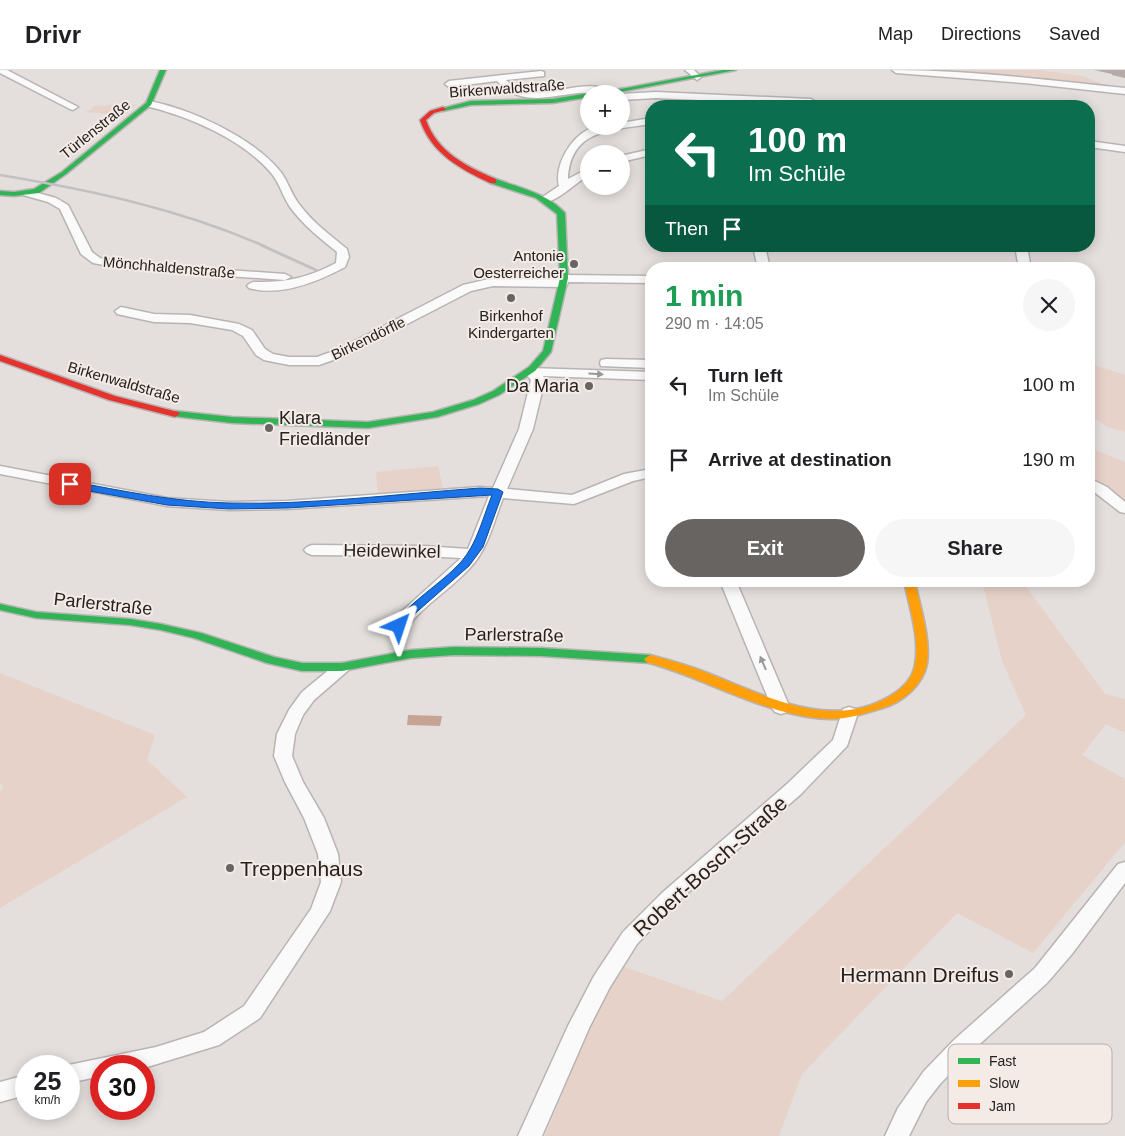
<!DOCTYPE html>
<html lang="en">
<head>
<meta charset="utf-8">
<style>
	body { margin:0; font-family:Arial,sans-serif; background:#f6f6f6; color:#202124; height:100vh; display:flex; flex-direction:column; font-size:19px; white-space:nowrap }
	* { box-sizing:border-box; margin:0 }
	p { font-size:16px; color:#757577 }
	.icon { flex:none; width:28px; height:28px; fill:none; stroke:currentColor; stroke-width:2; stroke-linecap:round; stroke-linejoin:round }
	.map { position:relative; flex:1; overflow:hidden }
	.drawer { position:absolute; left:645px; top:192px; width:450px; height:325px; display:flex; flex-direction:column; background:#fff; border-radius:20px; box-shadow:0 2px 12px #0003 }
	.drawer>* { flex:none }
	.hud { position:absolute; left:645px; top:30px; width:450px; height:152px; border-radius:20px; box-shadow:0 2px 12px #0003; background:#0b6e4f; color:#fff; overflow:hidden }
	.fabs { position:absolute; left:580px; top:15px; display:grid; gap:10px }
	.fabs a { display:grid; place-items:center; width:50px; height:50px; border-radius:50%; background:#fff; box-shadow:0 2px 12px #0003; font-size:25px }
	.speed { position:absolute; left:15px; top:985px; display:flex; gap:10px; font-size:25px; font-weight:700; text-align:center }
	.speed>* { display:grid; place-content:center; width:65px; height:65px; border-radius:50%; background:#fff; box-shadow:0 2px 12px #0003; line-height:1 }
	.speed small { font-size:12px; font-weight:400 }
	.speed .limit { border:8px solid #d22; background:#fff; color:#111 }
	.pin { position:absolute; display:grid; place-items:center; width:42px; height:42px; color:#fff; margin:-21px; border-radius:10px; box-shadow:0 2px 8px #0006 }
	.me { position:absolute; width:55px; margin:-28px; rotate:42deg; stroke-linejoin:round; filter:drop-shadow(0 0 4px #0008) }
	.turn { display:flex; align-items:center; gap:18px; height:105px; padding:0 20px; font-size:22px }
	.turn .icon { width:65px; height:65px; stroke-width:2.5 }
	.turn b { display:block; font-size:35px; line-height:42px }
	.then { display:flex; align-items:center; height:48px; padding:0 20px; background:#0003; gap:10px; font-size:19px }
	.round { display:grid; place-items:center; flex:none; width:52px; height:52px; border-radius:26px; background:#f6f6f6 }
	.overview { display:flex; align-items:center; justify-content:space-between; height:85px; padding:0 20px }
	h1 { font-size:30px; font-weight:700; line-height:38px; color:#1e9e55 }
	.button { display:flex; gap:10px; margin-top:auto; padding:10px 20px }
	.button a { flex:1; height:58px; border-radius:30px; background:#676462; color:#fff; font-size:20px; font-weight:700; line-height:58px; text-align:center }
	.button a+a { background:#f6f6f6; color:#202124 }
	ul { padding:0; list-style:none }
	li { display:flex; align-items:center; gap:15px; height:75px; padding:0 20px }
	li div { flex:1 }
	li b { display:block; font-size:19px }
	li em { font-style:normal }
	header { display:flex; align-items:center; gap:30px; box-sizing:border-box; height:70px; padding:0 25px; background:#fff; border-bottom:1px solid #e0e0e0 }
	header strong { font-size:24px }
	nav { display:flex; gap:28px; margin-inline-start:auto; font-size:18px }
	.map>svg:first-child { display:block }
	.green { fill:#e7d2c9 }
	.water { fill:#c7a393 }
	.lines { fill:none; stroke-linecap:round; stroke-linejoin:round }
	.street-casing { stroke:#b8b4b3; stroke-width:3 }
	.fast-casing { stroke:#b8b4b3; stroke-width:3 }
	.slow-casing { stroke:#b8b4b3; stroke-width:3 }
	.jam-casing { stroke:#b8b4b3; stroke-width:3 }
	.street { fill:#fbfafa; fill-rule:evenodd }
	.fast { fill:#30b455; fill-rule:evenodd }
	.slow { fill:#ff9f0a; fill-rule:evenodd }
	.jam { fill:#e5322d; fill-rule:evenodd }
	.rail-far1 { stroke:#c2c0c0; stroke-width:2.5 }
	.rail { stroke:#c2c0c0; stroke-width:3 }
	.wall { fill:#b5aaa7 }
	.oneway { fill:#9a9897 }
	.route { fill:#1a73e8; stroke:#114b97 }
	.poi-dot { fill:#676462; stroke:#f4ebe7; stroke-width:2 }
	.labels { text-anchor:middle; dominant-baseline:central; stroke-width:4; stroke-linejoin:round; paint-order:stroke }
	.far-street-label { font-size:15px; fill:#24211f; stroke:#f4ebe7 }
	.far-poi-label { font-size:15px; fill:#24211f; stroke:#f4ebe7; text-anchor:end }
	.poi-label { font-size:18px; fill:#24211f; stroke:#f4ebe7; text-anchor:end }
	.street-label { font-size:18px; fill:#24211f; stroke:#f4ebe7 }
	.near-street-label { font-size:21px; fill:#24211f; stroke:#f4ebe7 }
	.near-poi-label { font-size:21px; fill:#24211f; stroke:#f4ebe7; text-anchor:start }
	.key { fill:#f4ebe7; stroke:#b6aeab; stroke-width:1 }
	.key-label { font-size:14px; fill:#24211f }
</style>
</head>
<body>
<header>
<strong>Drivr</strong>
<nav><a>Map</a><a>Directions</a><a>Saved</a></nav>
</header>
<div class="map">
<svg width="1125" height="1066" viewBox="0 0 1125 1066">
	<rect width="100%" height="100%" fill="#e4dfdd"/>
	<g class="green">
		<path d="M 933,0 L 1039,0 L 1083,6 L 1104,15 Z"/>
		<path d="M 136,34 L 124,45 L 85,42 L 92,39 L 94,36 Z"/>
		<path d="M 1089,293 L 1125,305 L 1125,362 L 1107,357 L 1089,344 Z"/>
		<path d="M 1089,377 L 1125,392 L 1125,432 L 1089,404 Z"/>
		<path d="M 438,396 L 443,418 L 378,423 L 376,402 Z"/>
		<path d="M 982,511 L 1022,511 L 1105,624 L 1125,629 L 1125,663 L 1106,654 L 1082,685 L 1125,709 L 1125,772 L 1033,883 L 957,843 L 802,1004 L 779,1066 L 545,1066 L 616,894 L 722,931 L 1026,645 L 1002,591 Z"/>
		<path d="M 0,603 L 155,665 L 147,690 L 187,727 L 0,838 L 0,721 L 4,717 L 0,713 Z"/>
	</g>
	<path class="water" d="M 408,645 L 442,646 L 440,656 L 407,655 Z"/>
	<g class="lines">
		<defs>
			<g id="street">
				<path d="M 0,0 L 7,0 L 78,37 L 73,40 L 70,39 L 0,3 Z"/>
				<path d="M 685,0 L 694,0 L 701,7 L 697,10 Z"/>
				<path d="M 892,0 C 970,0 1047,10 1125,18 L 1125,24 L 1024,13 L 896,3 Z"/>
				<path d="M 541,1 L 544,2 L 544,6 L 506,10 C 538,42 583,0 613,24 C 601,24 590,22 578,23 C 547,26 522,37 497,11 L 449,17 L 445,14 L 449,11 Z"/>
				<path d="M 656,22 L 811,29 L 816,32 L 811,35 L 656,28 L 621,30 L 621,24 Z"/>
				<path d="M 149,31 C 191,39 252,67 280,101 C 288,111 291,124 299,134 C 312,152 330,165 347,179 L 349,187 L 345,197 C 317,212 281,227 249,218 L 247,216 L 249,214 L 253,212 C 284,213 308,208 336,193 L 337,182 C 321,169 303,155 290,137 C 283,127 280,114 272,104 C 243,69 188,46 146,36 L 146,32 Z"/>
				<path d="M 651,48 L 651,54 C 614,60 570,58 568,109 L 589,98 L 589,105 C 576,112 555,135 541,132 L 540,130 L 541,128 L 559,116 C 554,96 570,68 589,59 C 599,55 611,56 621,56 L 621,53 Z"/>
				<path d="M 1089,71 L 1125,76 L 1125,82 L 1089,77 Z"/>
				<path d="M 651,79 L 651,85 L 621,92 L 621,86 Z"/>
				<path d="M 27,120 L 56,128 L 68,135 L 92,182 L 100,188 L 126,193 L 285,204 L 291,207 L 285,210 L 126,199 L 93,193 L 81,184 L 60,139 L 48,132 L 23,125 L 22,123 Z"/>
				<path d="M 753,176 L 765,176 L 770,199 L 758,199 Z"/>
				<path d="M 1015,176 L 1027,176 L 1031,199 L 1019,199 Z"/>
				<path d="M 564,205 L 651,206 L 651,213 L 568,212 L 567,215 L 563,217 L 493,216 L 471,221 L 347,285 L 319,295 L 289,295 L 264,290 L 256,285 L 243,266 L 232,260 L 190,253 L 154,252 L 117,244 L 115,241 L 121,237 L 154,244 L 190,245 L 239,254 L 252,260 L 265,279 L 273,284 L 289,287 L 317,287 L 339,279 L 463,215 L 493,208 L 559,209 L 560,206 Z"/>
				<path d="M 606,289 L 651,290 L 651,298 L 601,296 L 600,293 L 601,290 Z"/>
				<path d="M 530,298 L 651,302 L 651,310 L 543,306 L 545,309 L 533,359 L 507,419 L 572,425 L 624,404 L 651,399 L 651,407 L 633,411 L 574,434 L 503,428 C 494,451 488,479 470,498 C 450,520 423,535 405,560 L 393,560 L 391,556 L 401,542 L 461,488 L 424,486 L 312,485 L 307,483 L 304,480 L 307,477 L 312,475 L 424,476 L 468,479 L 489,426 L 287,439 L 229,440 L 167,436 L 0,404 L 0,396 L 167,428 L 229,432 L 287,431 L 480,417 L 493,418 L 519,359 L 531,310 L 524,302 Z"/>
				<path d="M 1089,408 L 1107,417 L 1125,432 L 1125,443 L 1120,442 L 1089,418 Z"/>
				<path d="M 720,511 L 736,511 L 790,638 L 787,642 L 781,644 L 775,642 L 772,638 Z"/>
				<path d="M 342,593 L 348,594 L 351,598 L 314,630 L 303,645 L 295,664 L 292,686 L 303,712 L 324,748 L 338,784 L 341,812 L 330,841 L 260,948 L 219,975 L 144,998 L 144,996 L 101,996 L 101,1006 L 69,1013 L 69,996 L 64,996 L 156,977 L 204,962 L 244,936 L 311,839 L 321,812 L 318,784 L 304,748 L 285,712 L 274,686 L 277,664 L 289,640 L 302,622 L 336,594 Z"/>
				<path d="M 849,637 L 855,639 L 858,643 L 847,676 L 801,724 L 676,833 L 637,874 L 610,917 L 590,956 L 542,1066 L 518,1066 L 568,956 L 594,906 L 623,862 L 662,823 L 787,714 L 833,670 L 843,639 Z"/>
				<path d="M 1125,792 L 1125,813 L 1072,884 L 1047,913 L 971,982 L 940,1014 L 926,1032 L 909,1066 L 885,1066 L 898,1038 L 924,1001 L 955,969 L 1035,898 L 1118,794 Z"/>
				<path d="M 26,1005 L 26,1025 L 0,1032 L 0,1012 Z"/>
			</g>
			<g id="fast">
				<path d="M 160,0 L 166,0 L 151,35 L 66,104 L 39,123 L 14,126 L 0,125 L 0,121 L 14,122 L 34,119 L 62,102 L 146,33 Z"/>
				<path d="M 723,0 L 736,0 L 609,24 L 594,24 Z"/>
				<path d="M 589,23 L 591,24 L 589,24 L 589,27 L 553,33 L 471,35 L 443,41 L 440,39 L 471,31 L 553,29 Z"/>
				<path d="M 490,109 L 496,109 C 519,118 547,123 565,143 L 568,208 L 551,282 L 535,301 L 499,325 L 479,334 L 437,347 L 368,358 L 232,353 L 172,346 L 170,344 L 175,341 L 232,347 L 368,352 L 433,342 L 473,330 L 493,321 L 529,297 L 543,281 L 560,208 L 557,144 L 536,128 L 490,113 Z"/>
				<path d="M 0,534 L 36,542 L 130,549 L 161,554 L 201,563 L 274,587 L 302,593 L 342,593 L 411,580 L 454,577 L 541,578 L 650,585 L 656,589 L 650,593 L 541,586 L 454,585 L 411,588 L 342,601 L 302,601 L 267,593 L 194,568 L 161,560 L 130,555 L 36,548 L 0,540 Z"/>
			</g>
			<path id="slow" d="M 904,511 L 915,511 C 920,537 931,568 927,594 C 923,615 903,632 883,638 C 866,643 849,649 831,649 C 769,648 706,608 646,592 L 644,589 L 650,585 C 669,590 687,595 705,602 C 762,624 830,662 890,626 C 902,619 913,608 915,594 C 920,568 909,537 904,511 Z"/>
			<g id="jam">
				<path d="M 443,37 L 446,39 L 445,40 L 434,43 L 426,50 C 437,82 467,97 496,109 L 496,113 L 490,113 C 460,99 431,83 420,50 L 430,41 Z"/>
				<path d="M 0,285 L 115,326 L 178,342 L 180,344 L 175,347 L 109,330 L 0,291 Z"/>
			</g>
		</defs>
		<use href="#street" class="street-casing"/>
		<use href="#fast" class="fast-casing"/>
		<use href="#slow" class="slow-casing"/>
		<use href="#jam" class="jam-casing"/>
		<use href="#street" class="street"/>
		<use href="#fast" class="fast"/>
		<use href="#slow" class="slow"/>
		<use href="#jam" class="jam"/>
		<path class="rail-far1" d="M 0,105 C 90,120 180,139 264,176"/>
		<path class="rail" d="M 261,175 L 316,200"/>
	</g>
	<path class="wall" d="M 1094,0 L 1125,0 L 1125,8 L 1112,5 L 1112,4 Z"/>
	<defs><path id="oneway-solid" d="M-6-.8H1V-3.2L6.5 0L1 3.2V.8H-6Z" transform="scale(1.25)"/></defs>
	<g class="oneway">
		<use href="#oneway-solid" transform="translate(596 304) rotate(3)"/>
		<use href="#oneway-solid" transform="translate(763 593) rotate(-113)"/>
	</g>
	<path class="route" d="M 70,411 C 123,421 175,432 229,433 C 312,435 397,424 480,418 L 498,419 L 503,422 L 483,477 L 469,496 L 411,547 L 403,558 L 399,559 L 393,556 C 411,530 440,515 461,492 C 477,474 483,447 492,425 L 288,438 L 229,439 L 167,435 L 67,417 L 67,412 Z"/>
	<g class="poi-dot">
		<circle cx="574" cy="194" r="5"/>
		<circle cx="511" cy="228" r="5"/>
		<circle cx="589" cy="316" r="5"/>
		<circle cx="269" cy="358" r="5"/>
		<circle cx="230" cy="798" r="5"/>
		<circle cx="1009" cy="904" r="5"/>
	</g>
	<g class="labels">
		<g class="far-street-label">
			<text transform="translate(507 18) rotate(-4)">Birkenwaldstraße</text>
			<text transform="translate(95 59) rotate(-39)">Türlenstraße</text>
			<text transform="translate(169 197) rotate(5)">Mönchhaldenstraße</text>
			<text transform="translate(368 268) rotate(-26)">Birkendörfle</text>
			<text transform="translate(124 312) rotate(16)">Birkenwaldstraße</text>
		</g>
		<g class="far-poi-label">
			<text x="564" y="185">Antonie<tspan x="564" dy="17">Oesterreicher</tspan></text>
			<text x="511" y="245" text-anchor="middle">Birkenhof<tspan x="511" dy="17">Kindergarten</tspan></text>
		</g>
		<g class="poi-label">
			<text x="579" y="316">Da Maria</text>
			<text x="279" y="348" text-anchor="start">Klara<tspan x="279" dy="21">Friedländer</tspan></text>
		</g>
		<g class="street-label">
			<text transform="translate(392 481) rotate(1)">Heidewinkel</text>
			<text transform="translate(103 534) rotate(6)">Parlerstraße</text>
			<text transform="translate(514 565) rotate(1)">Parlerstraße</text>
		</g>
		<g class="near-street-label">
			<text transform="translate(710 796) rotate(-42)">Robert-Bosch-Straße</text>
		</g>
		<g class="near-poi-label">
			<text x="240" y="798">Treppenhaus</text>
			<text x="999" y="904" text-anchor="end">Hermann Dreifus</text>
		</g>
	</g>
	<rect x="948" y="974" width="164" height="80" rx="8" class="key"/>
	<rect x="958" y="988" width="22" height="6" fill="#30b455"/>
	<rect x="958" y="1010" width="22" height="7" fill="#ff9f0a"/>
	<rect x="958" y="1033" width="22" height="6" fill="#e5322d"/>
	<g class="key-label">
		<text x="989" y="996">Fast</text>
		<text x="989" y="1018">Slow</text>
		<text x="989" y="1041">Jam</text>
	</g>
</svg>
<div class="fabs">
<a>+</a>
<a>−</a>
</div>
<div class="speed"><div>25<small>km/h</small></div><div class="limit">30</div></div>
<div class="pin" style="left:70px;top:414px;background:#d93025"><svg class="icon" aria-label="arrive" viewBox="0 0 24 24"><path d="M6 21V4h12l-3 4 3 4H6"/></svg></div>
<svg class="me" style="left:399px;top:556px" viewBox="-20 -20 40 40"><path d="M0-17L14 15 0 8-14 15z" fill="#1a73e8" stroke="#fff" stroke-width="4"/></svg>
<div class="hud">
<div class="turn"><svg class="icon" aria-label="left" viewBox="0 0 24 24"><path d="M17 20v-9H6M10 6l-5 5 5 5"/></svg><div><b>100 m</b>Im Schüle</div></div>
<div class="then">Then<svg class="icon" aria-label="arrive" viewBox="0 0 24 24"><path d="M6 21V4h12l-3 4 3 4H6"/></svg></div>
</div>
<section class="drawer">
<div class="overview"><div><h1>1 min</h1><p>290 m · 14:05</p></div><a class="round"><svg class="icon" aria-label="close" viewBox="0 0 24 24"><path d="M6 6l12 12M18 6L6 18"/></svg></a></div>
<ul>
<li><svg class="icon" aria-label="left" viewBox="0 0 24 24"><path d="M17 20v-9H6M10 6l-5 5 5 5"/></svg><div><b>Turn left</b><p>Im Schüle</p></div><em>100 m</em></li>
<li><svg class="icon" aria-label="arrive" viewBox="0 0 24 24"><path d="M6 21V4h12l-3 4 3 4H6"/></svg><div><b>Arrive at destination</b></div><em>190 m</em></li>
</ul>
<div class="button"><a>Exit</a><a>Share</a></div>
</section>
</div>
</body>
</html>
